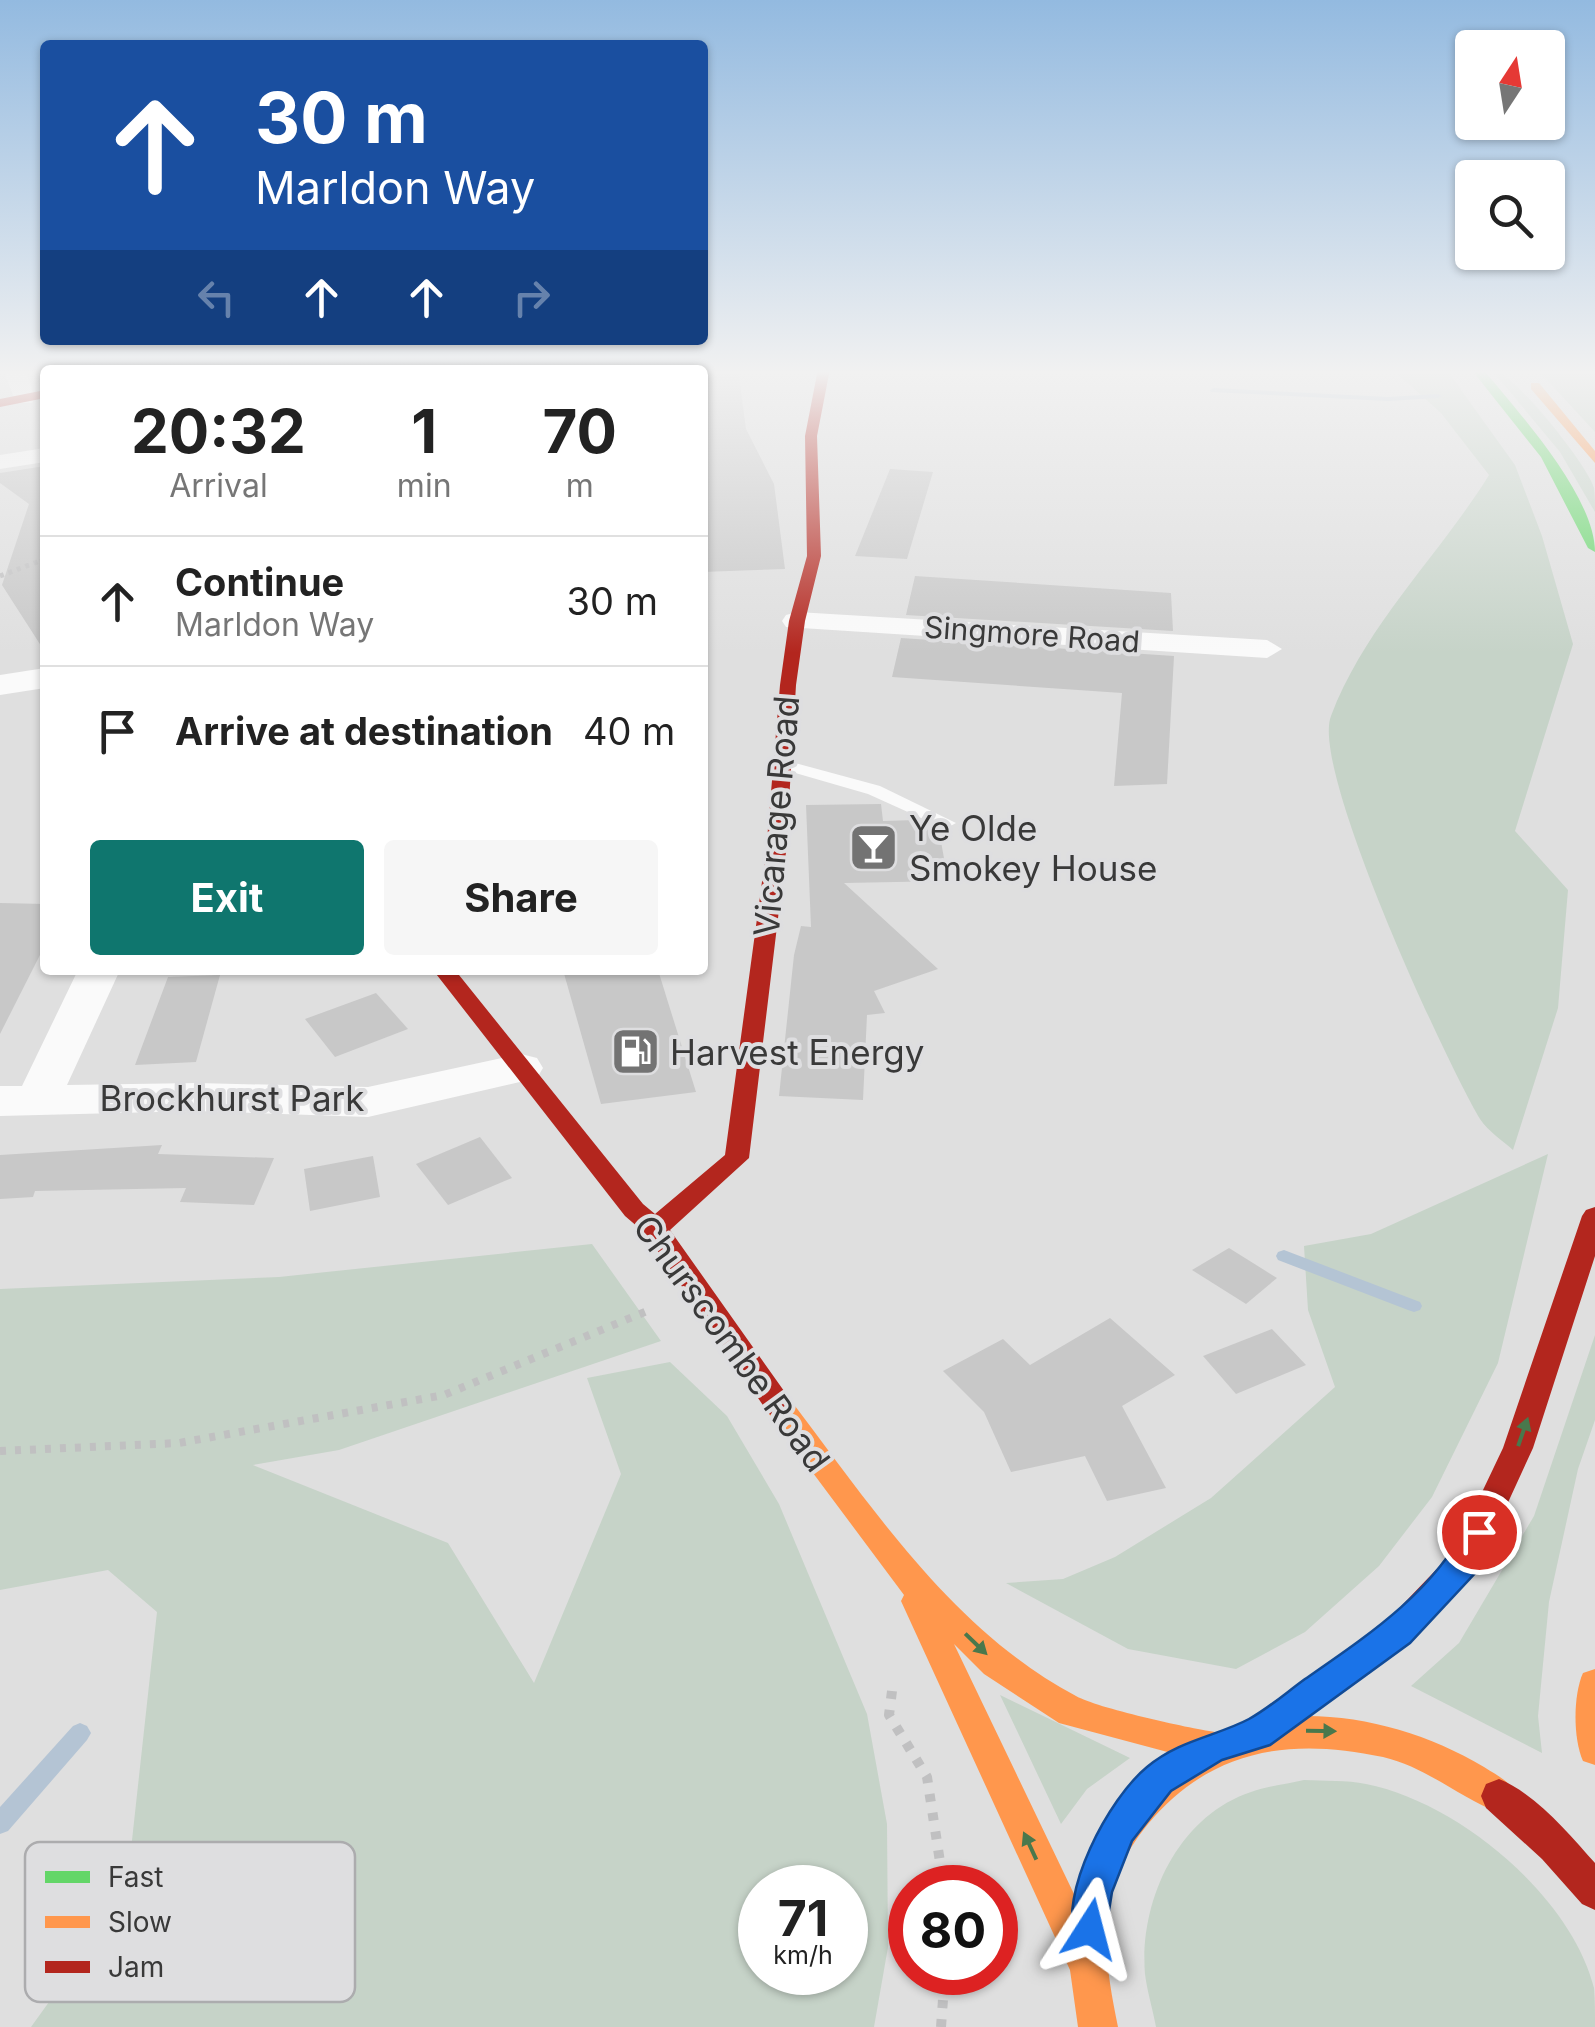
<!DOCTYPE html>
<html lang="en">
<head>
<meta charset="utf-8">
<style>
	body { margin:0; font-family:Inter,sans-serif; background:#f6f6f6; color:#222; height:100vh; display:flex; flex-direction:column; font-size:38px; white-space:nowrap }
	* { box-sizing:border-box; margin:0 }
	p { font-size:32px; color:#767676 }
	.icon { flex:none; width:55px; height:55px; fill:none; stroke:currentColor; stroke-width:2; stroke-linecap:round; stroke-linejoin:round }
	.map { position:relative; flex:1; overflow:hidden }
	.details { position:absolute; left:40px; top:365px; width:668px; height:610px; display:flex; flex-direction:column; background:#fff; border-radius:10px; box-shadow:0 2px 8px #0004 }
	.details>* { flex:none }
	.hud { position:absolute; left:40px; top:40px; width:668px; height:305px; border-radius:10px; box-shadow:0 2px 8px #0004; background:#1a4fa0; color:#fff; overflow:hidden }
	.needle { width:65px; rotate:12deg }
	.fabs { position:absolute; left:1455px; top:30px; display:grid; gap:20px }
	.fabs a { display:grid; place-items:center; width:110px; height:110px; border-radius:10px; background:#fff; box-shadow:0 2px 8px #0004; font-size:50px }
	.speed { position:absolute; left:738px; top:1865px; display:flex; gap:20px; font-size:50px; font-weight:700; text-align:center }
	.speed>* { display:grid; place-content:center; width:130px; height:130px; border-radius:50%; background:#fff; box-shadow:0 2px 8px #0004; line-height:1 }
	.speed small { font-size:25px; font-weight:400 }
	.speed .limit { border:15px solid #d22; background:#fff; color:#111 }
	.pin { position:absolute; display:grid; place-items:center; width:85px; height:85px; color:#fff; margin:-42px; border:5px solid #fff; border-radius:50%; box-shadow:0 2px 10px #0007 }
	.me { position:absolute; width:110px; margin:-55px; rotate:9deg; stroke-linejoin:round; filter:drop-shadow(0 0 8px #0008) }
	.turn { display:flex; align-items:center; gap:35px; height:210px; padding:0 50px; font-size:45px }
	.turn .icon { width:130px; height:130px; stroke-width:2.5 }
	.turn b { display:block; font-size:70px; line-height:85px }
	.lanes { display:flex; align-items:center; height:95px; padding:0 50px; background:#0003; justify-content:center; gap:50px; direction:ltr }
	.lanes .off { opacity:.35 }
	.eta { display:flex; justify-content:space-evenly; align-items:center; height:170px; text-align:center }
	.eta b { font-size:60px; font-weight:700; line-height:70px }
	.cta { display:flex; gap:20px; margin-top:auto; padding:20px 50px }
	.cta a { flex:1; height:115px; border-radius:10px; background:#0f766e; color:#fff; font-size:40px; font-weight:700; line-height:115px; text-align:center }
	.cta a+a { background:#f6f6f6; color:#222 }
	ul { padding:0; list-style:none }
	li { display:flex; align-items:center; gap:30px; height:130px; padding:0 50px; border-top:2px solid #e0e0e0 }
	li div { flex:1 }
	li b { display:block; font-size:38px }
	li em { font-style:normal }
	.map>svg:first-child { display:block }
	.green { fill:#c6d3c8; fill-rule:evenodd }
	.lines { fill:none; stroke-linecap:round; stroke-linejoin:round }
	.stream { fill:#b4c4d4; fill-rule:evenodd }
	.building { fill:#c8c8c8 }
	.path-far3 { stroke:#c0c0c1; stroke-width:4; stroke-dasharray:2.5 4; stroke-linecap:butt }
	.path-far2 { stroke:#c0c0c1; stroke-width:5; stroke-dasharray:4 5; stroke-linecap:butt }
	.path-far1 { stroke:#c0c0c1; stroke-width:8; stroke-dasharray:6 9; stroke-linecap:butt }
	.path { stroke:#c0c0c1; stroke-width:10; stroke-dasharray:8 11; stroke-linecap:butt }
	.lane { fill:#fafafa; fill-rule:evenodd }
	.street { fill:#fafafa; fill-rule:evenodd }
	.fast { fill:#63d668; fill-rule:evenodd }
	.slow { fill:#ff974d; fill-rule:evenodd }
	.jam { fill:#b3261e; fill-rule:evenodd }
	.oneway { fill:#4a784c }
	.route { fill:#1a73e8; stroke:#114b97; stroke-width:2.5 }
	.labels { text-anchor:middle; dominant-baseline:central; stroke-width:8; stroke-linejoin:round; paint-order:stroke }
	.far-street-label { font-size:30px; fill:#393939; stroke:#dedee0 }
	.street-label { font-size:35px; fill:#393939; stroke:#dedee0 }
	.poi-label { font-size:35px; fill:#393939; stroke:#dedee0; text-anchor:start }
	.key { fill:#dedee0; stroke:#acacae; stroke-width:2.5 }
	.key-label { font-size:28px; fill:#393939 }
</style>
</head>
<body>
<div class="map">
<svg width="1595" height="2027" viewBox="0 0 1595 2027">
	<rect width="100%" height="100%" fill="#dfdfdf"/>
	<g class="green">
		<path d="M 1392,369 L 1446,369 L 1515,465 L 1542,536 L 1573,644 L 1515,831 L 1568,890 L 1558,1008 L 1513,1150 C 1503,1141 1488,1131 1480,1119 C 1446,1062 1310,769 1331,716 C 1366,624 1439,556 1489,475 L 1441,413 Z"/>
		<path d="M 1491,369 C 1511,369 1588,465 1594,488 C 1595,495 1595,504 1595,512 L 1560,452 Z"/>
		<path d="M 1537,369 L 1595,369 L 1595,432 Z"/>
		<path d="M 1548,1154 L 1498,1363 L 1432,1497 L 1379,1566 L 1305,1632 L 1236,1669 L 1128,1649 L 1006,1583 L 1063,1579 L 1115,1557 L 1211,1498 L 1335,1387 L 1308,1310 L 1304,1246 L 1371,1234 Z"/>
		<path d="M 592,1244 L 661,1341 L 339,1450 L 253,1465 L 448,1543 L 534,1683 L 621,1474 L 587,1378 L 670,1362 L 727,1416 L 779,1504 L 867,1714 L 887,1824 L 888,1947 L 874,2027 L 31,2027 L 126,1895 L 157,1612 L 108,1570 L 0,1590 L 0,1289 L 279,1277 ZM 760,1888 L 845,1888 L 845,1972 L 760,1972 Z"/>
		<path d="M 1595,1335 L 1595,1420 L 1578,1469 L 1549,1602 L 1538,1716 L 1542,1753 L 1411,1686 L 1459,1643 L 1534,1516 Z"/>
		<path d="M 1000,1695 L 1130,1758 L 1087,1789 L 1061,1824 Z"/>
		<path d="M 1304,1780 C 1324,1781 1347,1780 1366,1784 C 1458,1802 1571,1896 1594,1988 C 1595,2000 1595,2015 1595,2027 L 1156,2027 C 1153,2010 1147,1991 1145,1974 C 1139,1901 1178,1816 1251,1792 C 1268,1786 1287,1784 1304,1780 Z"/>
	</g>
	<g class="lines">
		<g class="stream">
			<path d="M 1214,388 L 1388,397 L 1438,394 L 1442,396 L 1438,398 L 1388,401 L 1211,392 L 1210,390 Z"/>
			<path d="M 1284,1250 L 1420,1302 L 1422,1306 L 1420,1310 L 1414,1312 L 1408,1310 L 1278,1260 L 1276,1256 L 1278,1252 Z"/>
			<path d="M 80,1723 L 87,1726 L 91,1733 L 87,1740 L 8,1831 L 0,1834 L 0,1807 L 73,1726 Z"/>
		</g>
	</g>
	<g class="building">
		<path d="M 713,369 L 738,369 L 746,429 L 774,484 L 785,569 L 702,572 L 702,391 Z"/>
		<path d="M 45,466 L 45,652 L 2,585 L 29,504 L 0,483 L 0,473 Z"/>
		<path d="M 890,469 L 933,472 L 907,559 L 855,556 Z"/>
		<path d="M 915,576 L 1171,593 L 1173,631 L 906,615 Z"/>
		<path d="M 901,638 L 1174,656 L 1167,784 L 1114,786 L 1122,693 L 892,677 Z"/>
		<path d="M 881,804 L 883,821 L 917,820 L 939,830 L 948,881 L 844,883 L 938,969 L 874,991 L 885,1013 L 867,1015 L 863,1100 L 779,1096 L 794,955 L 801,926 L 811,927 L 806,805 Z"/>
		<path d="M 0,903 L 45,904 L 45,945 L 0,1034 Z"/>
		<path d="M 563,970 L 658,970 L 696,1092 L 601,1104 Z"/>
		<path d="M 220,975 L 196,1062 L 135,1065 L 168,977 Z"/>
		<path d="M 376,993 L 408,1029 L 335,1057 L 305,1019 Z"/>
		<path d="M 480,1137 L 512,1178 L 448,1205 L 416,1164 Z"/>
		<path d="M 162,1145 L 158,1154 L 274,1158 L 254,1205 L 180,1202 L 186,1188 L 35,1191 L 33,1197 L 0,1199 L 0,1155 Z"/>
		<path d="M 373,1156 L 380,1197 L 310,1211 L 304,1169 Z"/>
		<path d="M 1229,1248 L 1277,1278 L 1246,1304 L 1192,1270 Z"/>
		<path d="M 1110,1318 L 1175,1375 L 1122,1406 L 1166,1488 L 1107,1501 L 1085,1456 L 1011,1472 L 984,1412 L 943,1371 L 1003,1339 L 1030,1365 Z"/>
		<path d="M 1272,1329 L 1306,1365 L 1236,1394 L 1203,1356 Z"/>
	</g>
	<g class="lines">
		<path class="path-far3" d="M 40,561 L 45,559"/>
		<path class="path-far2" d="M 0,576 L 45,559"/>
		<path class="path-far1" d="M 0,1451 L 179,1443 L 444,1395 L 652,1309"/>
		<g class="path">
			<path d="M 892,1691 L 889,1715 L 927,1777 L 944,1888"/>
			<path d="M 941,2027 L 945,1972"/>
		</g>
		<path class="lane" d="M 784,760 L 880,786 L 956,823 L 947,828 L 941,827 L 868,794 L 778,768 L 778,762 Z"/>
		<g class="street">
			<path d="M 3,369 L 25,369 L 35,398 L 32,403 L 16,403 Z"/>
			<path d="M 45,448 L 45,462 L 0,469 L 0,455 Z"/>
			<path d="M 797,612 L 1267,640 L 1282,649 L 1267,658 L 786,627 L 782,621 L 786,615 Z"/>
			<path d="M 45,668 L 45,688 L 0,695 L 0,675 Z"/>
			<path d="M 78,970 L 120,970 L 67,1085 L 197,1083 L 368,1087 L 521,1054 L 537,1058 L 543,1068 L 537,1078 L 368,1117 L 197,1111 L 0,1116 L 0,1086 L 22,1086 Z"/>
		</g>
		<path class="fast" d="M 1471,369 L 1483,369 C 1518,412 1595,496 1595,552 L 1588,548 L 1541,457 Z"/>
		<g class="slow">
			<path d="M 1531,383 L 1539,383 L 1595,451 L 1595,463 L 1531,389 Z"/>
			<path d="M 779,1395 L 789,1398 C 872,1507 952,1630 1076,1696 C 1097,1708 1188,1728 1215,1732 C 1231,1734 1250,1722 1266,1719 C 1341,1708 1420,1729 1484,1767 C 1498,1776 1510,1781 1517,1796 L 1512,1808 L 1499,1813 C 1459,1797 1426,1767 1383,1757 C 1289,1737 1211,1749 1148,1824 C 1129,1847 1113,1877 1109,1906 C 1102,1946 1110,1987 1118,2027 L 1078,2027 L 1070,1970 L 901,1601 L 904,1595 L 769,1414 L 764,1406 L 769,1398 ZM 954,1644 L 984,1674 L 1059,1723 L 1175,1754 C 1123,1787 1093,1836 1074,1894 Z"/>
			<path d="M 1595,1669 L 1595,1765 L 1583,1761 C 1573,1739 1573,1695 1583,1673 Z"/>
		</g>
		<g class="jam">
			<path d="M 818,369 L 830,369 L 817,436 L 821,556 L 805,621 L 796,685 L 786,852 L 749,1158 L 670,1230 L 789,1398 L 794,1406 L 789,1414 L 779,1417 L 769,1414 L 646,1234 L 625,1216 L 433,970 L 455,970 L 643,1204 L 655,1214 L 725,1155 L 766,852 L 780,685 L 789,621 L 807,556 L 805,436 Z"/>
			<path d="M 45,390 L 45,398 L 0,407 L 0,399 Z"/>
			<path d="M 1595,1207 L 1595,1256 L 1533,1448 L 1477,1570 L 1410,1642 L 1270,1744 L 1258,1749 L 1246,1744 L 1241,1733 L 1246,1722 L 1386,1622 L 1454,1551 L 1503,1448 L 1582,1216 L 1586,1210 Z"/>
			<path d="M 1499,1779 C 1536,1794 1569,1834 1595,1863 L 1595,1910 L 1582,1904 L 1542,1859 L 1486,1808 L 1481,1796 L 1486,1784 Z"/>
		</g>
	</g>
	<defs><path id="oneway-solid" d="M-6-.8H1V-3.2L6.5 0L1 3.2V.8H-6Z" transform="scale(2.5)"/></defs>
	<g class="oneway">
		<use href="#oneway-solid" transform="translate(1523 1432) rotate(-71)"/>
		<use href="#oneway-solid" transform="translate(976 1644) rotate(44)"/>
		<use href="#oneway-solid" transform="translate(1321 1731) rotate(1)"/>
		<use href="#oneway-solid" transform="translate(1030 1846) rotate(-115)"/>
	</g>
	<linearGradient id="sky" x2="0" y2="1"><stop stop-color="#93bae0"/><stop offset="0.57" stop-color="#f1f1f1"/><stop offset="1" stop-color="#f1f1f1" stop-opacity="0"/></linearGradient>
	<rect width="1595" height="653" fill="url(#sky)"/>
	<path class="route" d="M 1479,1519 L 1490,1523 L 1495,1532 L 1478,1570 L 1410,1643 L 1270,1745 L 1222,1760 L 1171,1791 L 1132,1841 L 1112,1892 L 1104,1942 L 1090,1948 L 1076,1942 C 1057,1895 1109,1798 1147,1767 C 1179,1740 1217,1736 1249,1719 C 1269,1708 1287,1692 1305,1679 C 1367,1636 1434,1592 1468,1523 Z"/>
	<defs>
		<symbol id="bar-square" viewBox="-11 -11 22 22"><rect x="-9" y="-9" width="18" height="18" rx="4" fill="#737373" stroke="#dedee0"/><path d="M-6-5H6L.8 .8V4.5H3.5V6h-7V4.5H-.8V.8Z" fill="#fff"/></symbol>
		<symbol id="fuel-square" viewBox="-11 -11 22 22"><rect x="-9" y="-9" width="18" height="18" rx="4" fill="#737373" stroke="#dedee0"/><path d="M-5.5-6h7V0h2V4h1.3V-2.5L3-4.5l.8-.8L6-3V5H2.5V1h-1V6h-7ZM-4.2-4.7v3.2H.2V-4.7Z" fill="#fff"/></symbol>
	</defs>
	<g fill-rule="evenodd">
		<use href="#bar-square" x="846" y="820" width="55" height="55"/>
		<use href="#fuel-square" x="608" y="1024" width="55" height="55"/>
	</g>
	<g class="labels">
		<g class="far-street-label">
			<text transform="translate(1032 634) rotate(4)">Singmore Road</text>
		</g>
		<g class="street-label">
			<text transform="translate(776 816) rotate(-85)">Vicarage Road</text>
			<text x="232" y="1098">Brockhurst Park</text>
			<text transform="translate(732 1343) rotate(54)">Churscombe Road</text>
		</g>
		<g class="poi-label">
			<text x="909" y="828">Ye Olde<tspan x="909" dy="40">Smokey House</tspan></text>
			<text x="670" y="1052">Harvest Energy</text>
		</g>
	</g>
	<rect x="25" y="1842" width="330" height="160" rx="15" class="key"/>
	<rect x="45" y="1871" width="45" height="12" fill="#63d668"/>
	<rect x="45" y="1916" width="45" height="12" fill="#ff974d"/>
	<rect x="45" y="1961" width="45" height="12" fill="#b3261e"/>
	<g class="key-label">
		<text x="108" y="1887">Fast</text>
		<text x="108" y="1932">Slow</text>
		<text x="108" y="1977">Jam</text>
	</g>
</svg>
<div class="fabs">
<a><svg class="needle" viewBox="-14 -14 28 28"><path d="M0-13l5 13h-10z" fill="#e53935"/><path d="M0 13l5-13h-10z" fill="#767676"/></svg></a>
<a><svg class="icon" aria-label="search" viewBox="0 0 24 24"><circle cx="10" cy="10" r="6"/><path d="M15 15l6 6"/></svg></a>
</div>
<div class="speed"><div>71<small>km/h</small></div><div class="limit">80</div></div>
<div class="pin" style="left:1479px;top:1532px;background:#d93025"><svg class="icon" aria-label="arrive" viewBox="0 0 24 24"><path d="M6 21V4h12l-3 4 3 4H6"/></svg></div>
<svg class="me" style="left:1090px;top:1929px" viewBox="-20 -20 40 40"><path d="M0-17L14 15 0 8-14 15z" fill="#1a73e8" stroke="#fff" stroke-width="4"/></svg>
<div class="hud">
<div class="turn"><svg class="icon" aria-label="ahead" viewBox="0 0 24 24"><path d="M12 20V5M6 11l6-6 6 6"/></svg><div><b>30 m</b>Marldon Way</div></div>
<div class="lanes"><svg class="icon off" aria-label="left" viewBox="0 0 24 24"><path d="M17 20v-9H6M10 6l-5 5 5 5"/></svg><svg class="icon" aria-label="ahead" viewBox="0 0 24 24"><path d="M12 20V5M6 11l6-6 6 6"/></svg><svg class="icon" aria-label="ahead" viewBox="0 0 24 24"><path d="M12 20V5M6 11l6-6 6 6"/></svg><svg class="icon off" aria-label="right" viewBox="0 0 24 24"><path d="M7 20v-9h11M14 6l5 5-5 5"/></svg></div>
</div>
<section class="details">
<div class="eta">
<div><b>20:32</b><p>Arrival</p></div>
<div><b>1</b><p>min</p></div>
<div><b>70</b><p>m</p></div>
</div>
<ul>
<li><svg class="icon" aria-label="ahead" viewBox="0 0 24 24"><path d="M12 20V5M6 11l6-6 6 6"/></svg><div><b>Continue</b><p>Marldon Way</p></div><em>30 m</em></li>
<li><svg class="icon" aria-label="arrive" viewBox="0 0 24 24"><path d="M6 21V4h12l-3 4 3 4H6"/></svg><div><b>Arrive at destination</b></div><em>40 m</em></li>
</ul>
<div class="cta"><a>Exit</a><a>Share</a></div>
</section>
</div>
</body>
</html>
